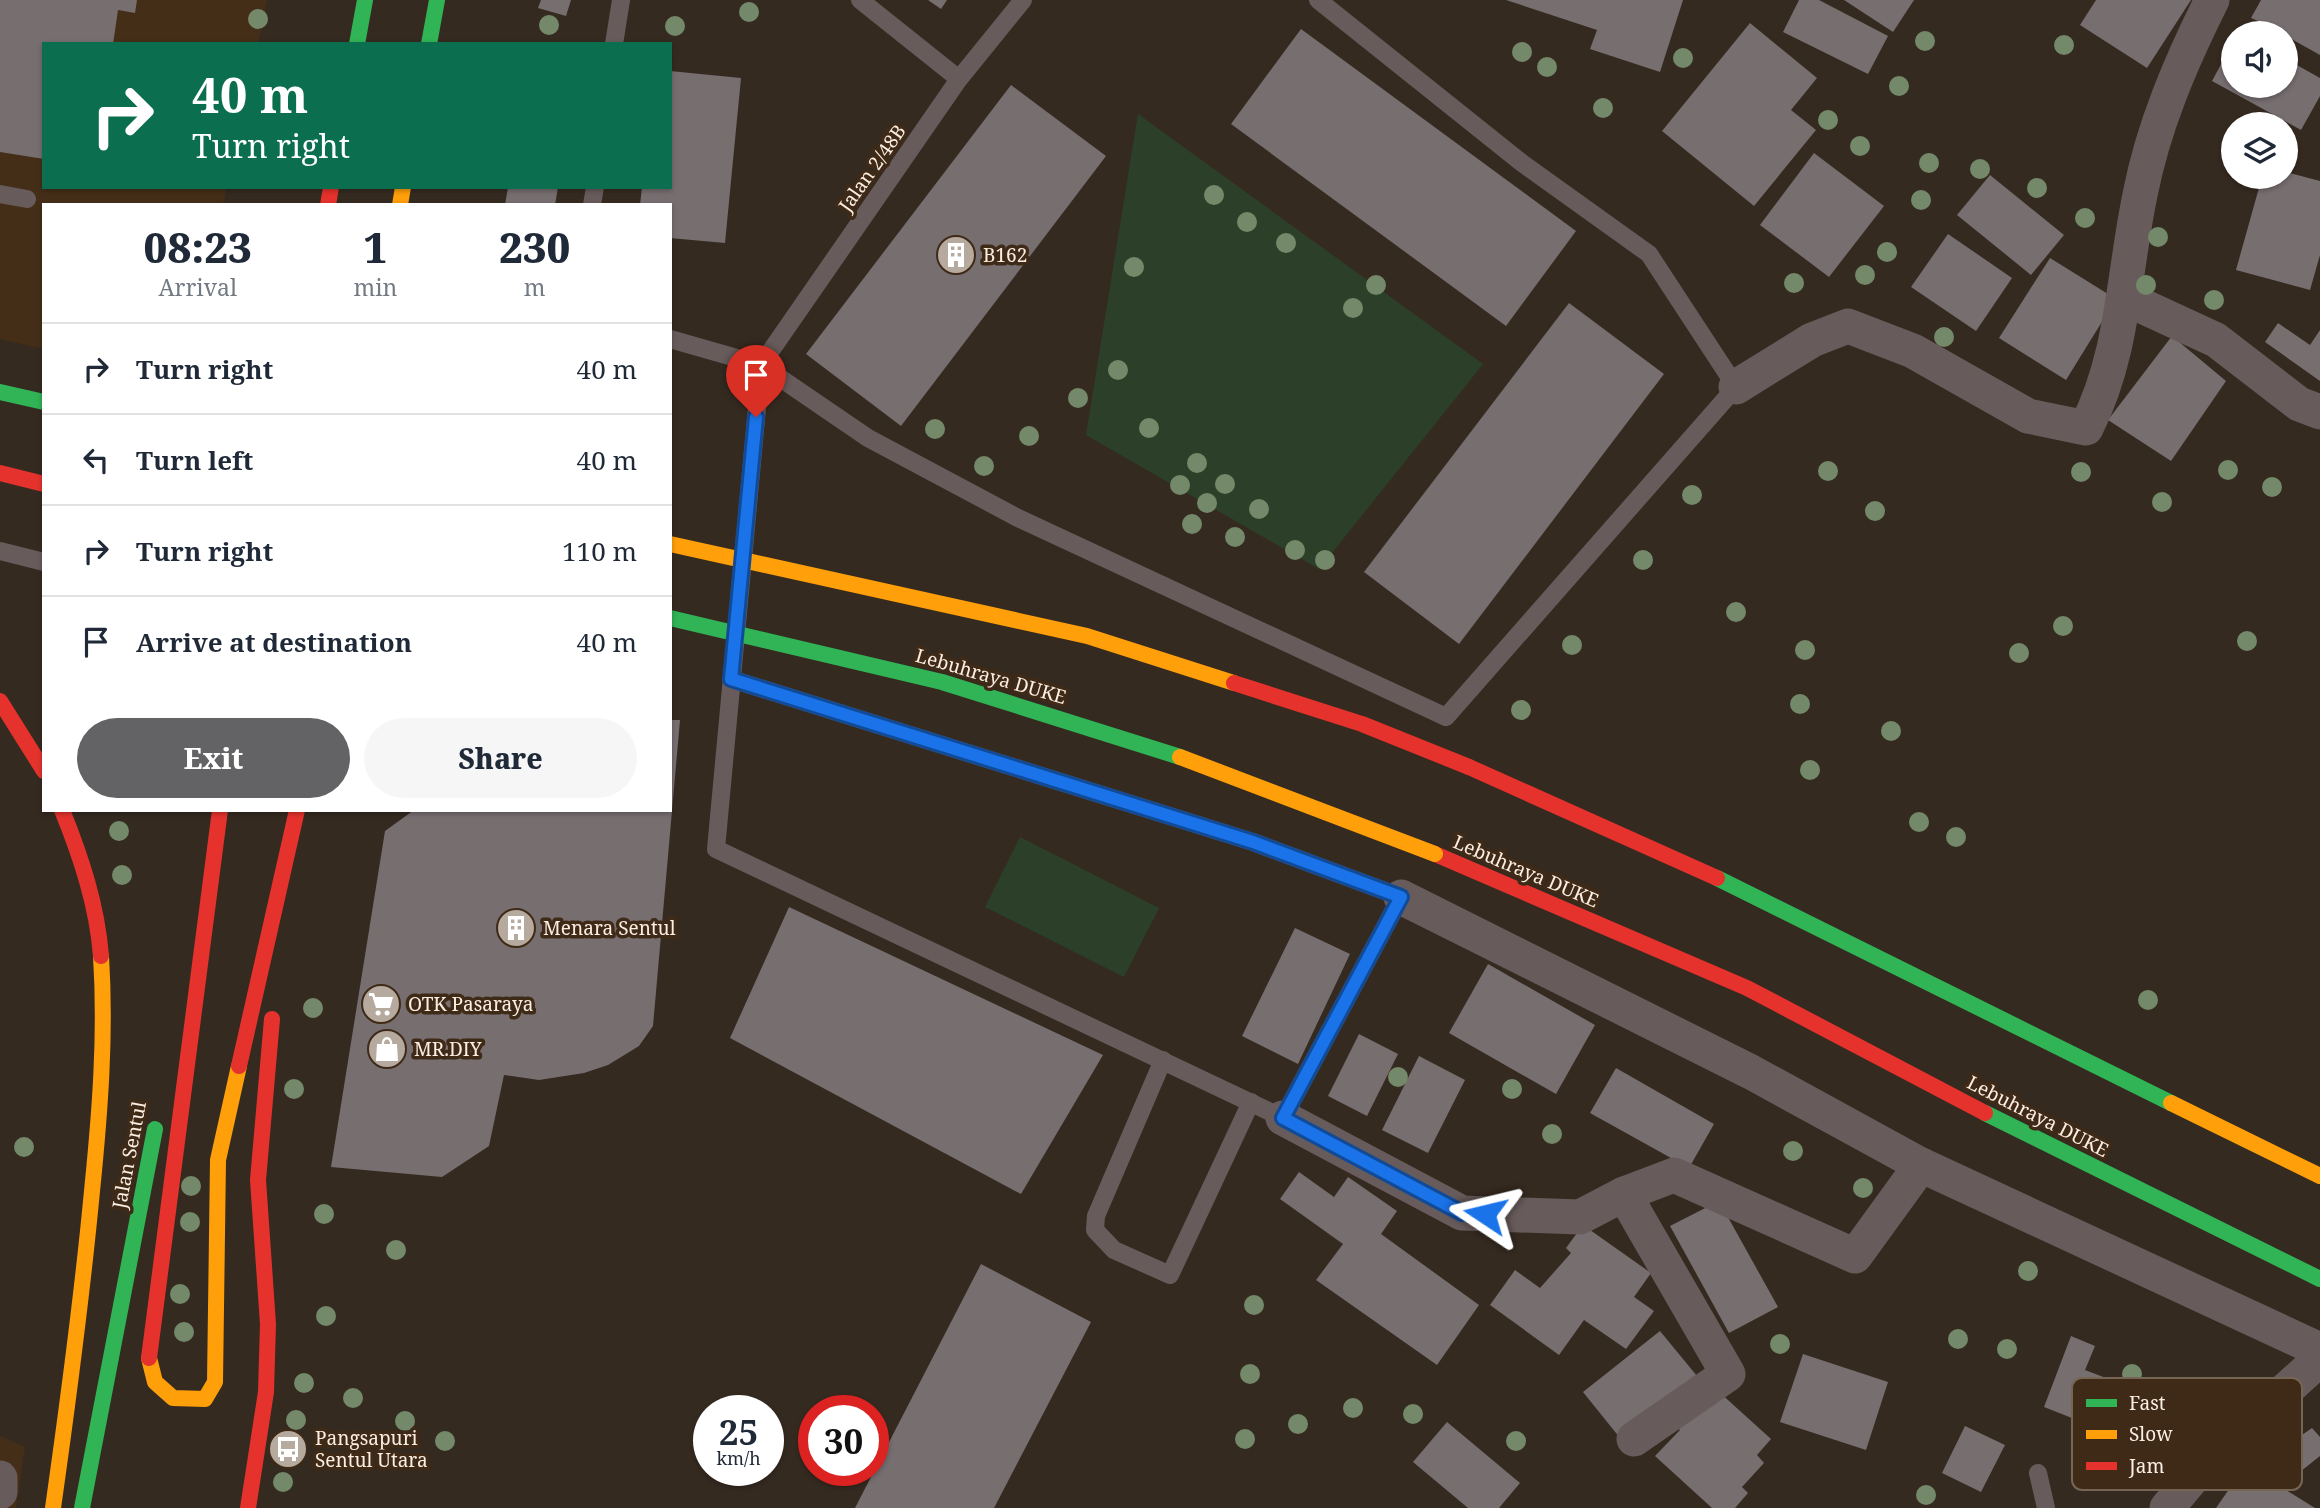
<!DOCTYPE html>
<html lang="en">
<head>
<meta charset="utf-8">
<style>
	body { margin:0; font-family:"Noto Serif",serif; background:#f6f6f7; color:#1f2937; height:100vh; display:flex; flex-direction:column; font-size:26px; white-space:nowrap }
	* { box-sizing:border-box; margin:0 }
	p { font-size:23px; color:#747a83 }
	.icon { flex:none; width:38px; height:38px; fill:none; stroke:currentColor; stroke-width:2; stroke-linecap:round; stroke-linejoin:round }
	.map { position:relative; flex:1; overflow:hidden }
	.panel { position:absolute; left:42px; top:203px; width:630px; height:609px; display:flex; flex-direction:column; background:#fff; border-radius:0px; box-shadow:0 2px 5px #0004 }
	.panel>* { flex:none }
	.hud { position:absolute; left:42px; top:42px; width:630px; height:147px; border-radius:0px; box-shadow:0 2px 5px #0004; background:#0b6e4f; color:#fff; overflow:hidden }
	.tools { position:absolute; left:2221px; top:21px; display:grid; gap:14px }
	.tools a { display:grid; place-items:center; width:77px; height:77px; border-radius:50%; background:#fff; box-shadow:0 2px 5px #0004; font-size:35px }
	.speed { position:absolute; left:693px; top:1395px; display:flex; gap:14px; font-size:35px; font-weight:700; text-align:center }
	.speed>* { display:grid; place-content:center; width:91px; height:91px; border-radius:50%; background:#fff; box-shadow:0 2px 5px #0004; line-height:1 }
	.speed small { font-size:18px; font-weight:400 }
	.speed .limit { border:10px solid #d22; background:#fff; color:#111 }
	.pin { position:absolute; display:grid; place-items:center; width:60px; height:60px; color:#fff; margin:-72px -30px; border-radius:50% 50% 50% 0; rotate:-45deg; box-shadow:0 0 7px #0007 }
	.pin .icon { rotate:45deg }
	.me { position:absolute; width:77px; margin:-38px; rotate:280deg; stroke-linejoin:round; filter:drop-shadow(0 0 5px #0008) }
	.turn { display:flex; align-items:center; gap:24px; height:147px; padding:0 35px; font-size:32px }
	.turn .icon { width:91px; height:91px; stroke-width:2.5 }
	.turn b { display:block; font-size:49px; line-height:60px }
	.eta { display:flex; justify-content:space-evenly; align-items:center; height:119px; text-align:center }
	.eta b { font-size:42px; font-weight:800; line-height:49px }
	.button { display:flex; gap:14px; margin-top:auto; padding:14px 35px }
	.button a { flex:1; height:80px; border-radius:42px; background:#636365; color:#fff; font-size:28px; font-weight:800; line-height:80px; text-align:center }
	.button a+a { background:#f6f6f7; color:#1f2937 }
	ul { padding:0; list-style:none }
	li { display:flex; align-items:center; gap:21px; height:91px; padding:0 35px; border-top:2px solid #e0e1e3 }
	li div { flex:1 }
	li b { display:block; font-size:26px }
	li em { font-style:normal }
	.map>svg:first-child { display:block }
	.built { fill:#452e18 }
	.green { fill:#2c4029 }
	.building { fill:#776e70 }
	.lines { fill:none; stroke-linecap:round; stroke-linejoin:round }
	.lane { stroke:#685b5b; stroke-width:18 }
	.street { stroke:#685b5b; stroke-width:35 }
	.fast { stroke:#30b455; stroke-width:16 }
	.slow { stroke:#ff9f0a; stroke-width:16 }
	.jam { stroke:#e5322d; stroke-width:16 }
	.fast-bridge { stroke:#30b455; stroke-width:16 }
	.slow-bridge { stroke:#ff9f0a; stroke-width:16 }
	.jam-bridge { stroke:#e5322d; stroke-width:16 }
	.tree { fill:#748969 }
	.route-casing { stroke:#114b97; stroke-width:18 }
	.route { stroke:#1a73e8; stroke-width:12 }
	.labels { text-anchor:middle; dominant-baseline:central; stroke-width:7; stroke-linejoin:round; paint-order:stroke }
	.street-label { font-size:19px; fill:#fbeee2; stroke:#3e2a17 }
	.poi-label { font-size:19px; fill:#fbeee2; stroke:#3e2a17; text-anchor:start }
	.key { fill:#3e2a17; stroke:#776554; stroke-width:2 }
	.key-label { font-size:19px; fill:#fbeee2 }
</style>
</head>
<body>
<div class="map">
<svg width="2320" height="1508" viewBox="0 0 2320 1508">
	<rect width="100%" height="100%" fill="#352a20"/>
	<g class="built">
		<path d="M 0,0 L 267,0 L 258,44 L 44,44 L 44,187 L 227,187 L 223,205 L 44,205 L 44,349 L 0,339 Z"/>
		<path d="M 0,1436 L 25,1447 L 16,1508 L 0,1508 Z"/>
	</g>
	<g class="green">
		<path d="M 1138,114 L 1483,364 L 1319,569 L 1086,435 Z"/>
		<path d="M 1020,837 L 1159,908 L 1124,977 L 985,907 Z"/>
	</g>
	<g class="building">
		<path d="M 0,0 L 137,0 L 135,13 L 118,10 L 113,44 L 44,44 L 44,159 L 0,152 Z"/>
		<path d="M 541,0 L 571,0 L 566,16 L 538,8 Z"/>
		<path d="M 928,0 L 947,0 L 941,9 Z"/>
		<path d="M 1506,0 L 1683,0 L 1660,72 L 1590,49 L 1597,30 Z"/>
		<path d="M 1799,0 L 1819,0 L 1888,36 L 1868,74 L 1783,32 Z"/>
		<path d="M 1844,0 L 1914,0 L 1893,32 Z"/>
		<path d="M 2096,0 L 2191,0 L 2147,68 L 2080,25 Z"/>
		<path d="M 2261,0 L 2320,0 L 2320,55 L 2286,36 L 2286,33 L 2251,18 Z"/>
		<path d="M 1750,23 L 1817,78 L 1791,110 L 1816,130 L 1754,206 L 1662,131 Z"/>
		<path d="M 1301,29 L 1576,231 L 1506,326 L 1231,124 Z"/>
		<path d="M 2233,42 L 2233,86 L 2286,86 L 2286,59 L 2320,78 L 2320,96 L 2301,130 L 2212,81 Z"/>
		<path d="M 670,71 L 741,78 L 725,243 L 670,238 L 670,205 L 640,205 L 642,187 L 670,187 Z"/>
		<path d="M 1011,85 L 1106,156 L 901,426 L 806,354 Z"/>
		<path d="M 1814,153 L 1884,206 L 1829,277 L 1760,225 Z"/>
		<path d="M 2286,172 L 2320,181 L 2320,255 L 2310,290 L 2236,270 L 2262,177 L 2286,177 Z"/>
		<path d="M 1990,175 L 2064,235 L 2031,275 L 1957,215 Z"/>
		<path d="M 508,187 L 558,187 L 555,205 L 505,205 Z"/>
		<path d="M 1948,234 L 2012,278 L 1976,331 L 1911,287 Z"/>
		<path d="M 2050,258 L 2116,299 L 2066,380 L 1999,338 Z"/>
		<path d="M 1569,303 L 1664,374 L 1459,644 L 1364,572 Z"/>
		<path d="M 2278,323 L 2310,345 L 2320,330 L 2320,381 L 2265,342 Z"/>
		<path d="M 2172,336 L 2226,381 L 2171,461 L 2108,420 Z"/>
		<path d="M 670,720 L 680,720 L 653,1026 L 639,1046 L 608,1065 L 584,1073 L 539,1080 L 504,1075 L 489,1146 L 442,1177 L 331,1167 L 385,831 L 414,810 L 670,810 Z"/>
		<path d="M 789,907 L 1103,1055 L 1021,1194 L 730,1038 Z"/>
		<path d="M 1295,928 L 1350,954 L 1298,1064 L 1242,1036 Z"/>
		<path d="M 1488,964 L 1595,1025 L 1556,1094 L 1449,1033 Z"/>
		<path d="M 1359,1034 L 1398,1054 L 1367,1116 L 1328,1096 Z"/>
		<path d="M 1419,1056 L 1465,1080 L 1428,1153 L 1382,1130 Z"/>
		<path d="M 1616,1068 L 1714,1124 L 1689,1168 L 1590,1113 Z"/>
		<path d="M 1299,1172 L 1334,1197 L 1348,1177 L 1397,1211 L 1381,1234 L 1479,1305 L 1437,1365 L 1316,1280 L 1343,1244 L 1280,1199 Z"/>
		<path d="M 1719,1201 L 1778,1307 L 1729,1333 L 1670,1226 Z"/>
		<path d="M 1583,1225 L 1651,1273 L 1634,1297 L 1654,1311 L 1626,1349 L 1584,1320 L 1559,1355 L 1490,1305 L 1515,1270 L 1540,1288 L 1571,1253 L 1566,1248 Z"/>
		<path d="M 981,1264 L 1091,1322 L 994,1508 L 855,1508 Z"/>
		<path d="M 1660,1331 L 1697,1376 L 1620,1438 L 1583,1392 Z"/>
		<path d="M 2071,1336 L 2095,1346 L 2085,1370 L 2161,1399 L 2143,1446 L 2044,1407 Z"/>
		<path d="M 1803,1354 L 1888,1382 L 1866,1450 L 1780,1422 Z"/>
		<path d="M 1718,1391 L 1771,1439 L 1757,1455 L 1764,1463 L 1742,1487 L 1748,1493 L 1735,1508 L 1712,1508 L 1655,1456 L 1680,1430 L 1673,1424 Z"/>
		<path d="M 1447,1422 L 1520,1483 L 1499,1508 L 1468,1508 L 1413,1462 Z"/>
		<path d="M 1965,1426 L 2005,1445 L 1981,1492 L 1942,1473 Z"/>
		<path d="M 2312,1428 L 2320,1437 L 2320,1456 L 2281,1487 L 2315,1508 L 2216,1508 L 2234,1482 Z"/>
	</g>
	<g class="lines">
		<g class="lane">
			<path d="M 860,0 L 959,79"/>
			<path d="M 614,44 L 621,0"/>
			<path d="M 0,194 L 27,199"/>
			<path d="M 592,205 L 595,187"/>
			<path d="M 670,339 L 761,365 L 868,438 L 1018,518 L 1446,717 L 1736,387 L 1649,254 L 1522,163 L 1318,0"/>
			<path d="M 0,551 L 44,562"/>
			<path d="M 731,679 L 1253,842 L 1401,897 L 1283,1118 L 716,849 L 761,365 L 959,79 L 1023,0"/>
			<path d="M 1163,1060 L 1096,1216 L 1095,1230 L 1114,1250 L 1170,1275 L 1251,1102"/>
			<path d="M 2038,1473 L 2046,1508"/>
		</g>
		<g class="street">
			<path d="M 2125,298 L 2216,340 L 2299,404 L 2320,412"/>
			<path d="M 1736,387 L 1812,340 L 1848,326 L 1913,351 L 2028,416 L 2086,428 C 2124,353 2123,276 2140,195 C 2153,127 2181,62 2212,0"/>
			<path d="M 1401,897 L 1751,1072 L 1921,1165 L 2320,1350"/>
			<path d="M 1283,1118 L 1462,1213 L 1580,1217 L 1624,1194 L 1728,1374 L 1634,1439"/>
			<path d="M 1624,1194 L 1674,1175 L 1855,1256 L 1921,1165"/>
			<path d="M 0,1478 L 0,1492"/>
			<path d="M 2167,1508 L 2204,1464 L 2320,1359"/>
		</g>
		<g class="fast">
			<path d="M 357,44 L 365,0"/>
			<path d="M 429,44 L 437,0"/>
			<path d="M 0,392 L 44,402"/>
			<path d="M 1717,878 L 2171,1103"/>
			<path d="M 1985,1113 L 2320,1279"/>
			<path d="M 82,1508 L 155,1129"/>
		</g>
		<g class="slow">
			<path d="M 400,205 L 403,187"/>
			<path d="M 2171,1103 L 2320,1176"/>
			<path d="M 149,1358 L 155,1382 L 173,1398 L 205,1399 L 215,1382 L 218,1160 L 239,1066"/>
			<path d="M 53,1508 C 68,1402 82,1297 92,1191 C 100,1112 106,1035 101,956"/>
		</g>
		<g class="jam">
			<path d="M 328,205 L 331,187"/>
			<path d="M 0,473 L 44,484"/>
			<path d="M 0,701 L 44,771"/>
			<path d="M 1469,767 L 1717,878"/>
			<path d="M 62,810 C 81,857 97,905 101,956"/>
			<path d="M 1435,854 L 1747,988 L 1985,1113"/>
			<path d="M 239,1066 L 297,810"/>
			<path d="M 149,1358 L 220,810"/>
			<path d="M 248,1508 L 266,1392 L 268,1324 L 258,1180 L 272,1019"/>
		</g>
		<path class="fast-bridge" d="M 670,618 L 942,682 L 1180,757"/>
		<g class="slow-bridge">
			<path d="M 670,544 L 1087,636 L 1234,683"/>
			<path d="M 1180,757 L 1435,854"/>
		</g>
		<path class="jam-bridge" d="M 1234,683 L 1362,724 L 1469,767"/>
	</g>
	<g class="tree">
		<circle cx="749" cy="12" r="10"/>
		<circle cx="258" cy="19" r="10"/>
		<circle cx="549" cy="25" r="10"/>
		<circle cx="675" cy="26" r="10"/>
		<circle cx="1925" cy="41" r="10"/>
		<circle cx="2064" cy="45" r="10"/>
		<circle cx="1522" cy="52" r="10"/>
		<circle cx="1683" cy="58" r="10"/>
		<circle cx="1547" cy="67" r="10"/>
		<circle cx="1899" cy="86" r="10"/>
		<circle cx="1603" cy="108" r="10"/>
		<circle cx="1828" cy="120" r="10"/>
		<circle cx="1860" cy="146" r="10"/>
		<circle cx="1929" cy="163" r="10"/>
		<circle cx="1980" cy="169" r="10"/>
		<circle cx="2037" cy="188" r="10"/>
		<circle cx="1214" cy="195" r="10"/>
		<circle cx="1921" cy="200" r="10"/>
		<circle cx="2085" cy="218" r="10"/>
		<circle cx="1247" cy="222" r="10"/>
		<circle cx="2158" cy="237" r="10"/>
		<circle cx="1286" cy="243" r="10"/>
		<circle cx="1887" cy="252" r="10"/>
		<circle cx="1134" cy="267" r="10"/>
		<circle cx="1865" cy="275" r="10"/>
		<circle cx="1794" cy="283" r="10"/>
		<circle cx="1376" cy="285" r="10"/>
		<circle cx="2146" cy="285" r="10"/>
		<circle cx="2214" cy="300" r="10"/>
		<circle cx="1353" cy="308" r="10"/>
		<circle cx="1944" cy="337" r="10"/>
		<circle cx="1118" cy="370" r="10"/>
		<circle cx="1078" cy="398" r="10"/>
		<circle cx="1149" cy="428" r="10"/>
		<circle cx="935" cy="429" r="10"/>
		<circle cx="1029" cy="436" r="10"/>
		<circle cx="1197" cy="463" r="10"/>
		<circle cx="984" cy="466" r="10"/>
		<circle cx="2228" cy="470" r="10"/>
		<circle cx="1828" cy="471" r="10"/>
		<circle cx="2081" cy="472" r="10"/>
		<circle cx="1225" cy="484" r="10"/>
		<circle cx="1180" cy="485" r="10"/>
		<circle cx="2272" cy="487" r="10"/>
		<circle cx="1692" cy="495" r="10"/>
		<circle cx="2162" cy="502" r="10"/>
		<circle cx="1207" cy="503" r="10"/>
		<circle cx="1259" cy="509" r="10"/>
		<circle cx="1875" cy="511" r="10"/>
		<circle cx="1192" cy="524" r="10"/>
		<circle cx="1235" cy="537" r="10"/>
		<circle cx="1295" cy="550" r="10"/>
		<circle cx="1325" cy="560" r="10"/>
		<circle cx="1643" cy="560" r="10"/>
		<circle cx="1736" cy="612" r="10"/>
		<circle cx="2063" cy="626" r="10"/>
		<circle cx="2247" cy="641" r="10"/>
		<circle cx="1572" cy="645" r="10"/>
		<circle cx="1805" cy="650" r="10"/>
		<circle cx="2019" cy="653" r="10"/>
		<circle cx="1800" cy="704" r="10"/>
		<circle cx="1521" cy="710" r="10"/>
		<circle cx="1891" cy="731" r="10"/>
		<circle cx="1810" cy="770" r="10"/>
		<circle cx="1919" cy="822" r="10"/>
		<circle cx="119" cy="831" r="10"/>
		<circle cx="1956" cy="837" r="10"/>
		<circle cx="122" cy="875" r="10"/>
		<circle cx="2148" cy="1000" r="10"/>
		<circle cx="313" cy="1008" r="10"/>
		<circle cx="1398" cy="1077" r="10"/>
		<circle cx="294" cy="1089" r="10"/>
		<circle cx="1512" cy="1089" r="10"/>
		<circle cx="1552" cy="1134" r="10"/>
		<circle cx="24" cy="1147" r="10"/>
		<circle cx="1793" cy="1151" r="10"/>
		<circle cx="191" cy="1186" r="10"/>
		<circle cx="1863" cy="1188" r="10"/>
		<circle cx="324" cy="1214" r="10"/>
		<circle cx="190" cy="1222" r="10"/>
		<circle cx="396" cy="1250" r="10"/>
		<circle cx="2028" cy="1271" r="10"/>
		<circle cx="180" cy="1294" r="10"/>
		<circle cx="1254" cy="1305" r="10"/>
		<circle cx="326" cy="1316" r="10"/>
		<circle cx="184" cy="1332" r="10"/>
		<circle cx="1958" cy="1339" r="10"/>
		<circle cx="1780" cy="1344" r="10"/>
		<circle cx="2007" cy="1349" r="10"/>
		<circle cx="1250" cy="1374" r="10"/>
		<circle cx="2132" cy="1374" r="10"/>
		<circle cx="304" cy="1383" r="10"/>
		<circle cx="353" cy="1398" r="10"/>
		<circle cx="1353" cy="1408" r="10"/>
		<circle cx="1413" cy="1414" r="10"/>
		<circle cx="296" cy="1420" r="10"/>
		<circle cx="405" cy="1421" r="10"/>
		<circle cx="1298" cy="1424" r="10"/>
		<circle cx="1245" cy="1439" r="10"/>
		<circle cx="445" cy="1441" r="10"/>
		<circle cx="1516" cy="1441" r="10"/>
		<circle cx="283" cy="1482" r="10"/>
		<circle cx="1926" cy="1495" r="10"/>
	</g>
	<g class="lines">
		<defs>
			<path id="route" d="M 756,417 L 731,679 L 1253,842 L 1401,897 L 1283,1118 L 1462,1213 L 1485,1214"/>
		</defs>
		<use href="#route" class="route-casing"/>
		<use href="#route" class="route"/>
	</g>
	<defs>
		<symbol id="building-disc" viewBox="-11 -11 22 22"><circle r="9.5" fill="#b6a99e" stroke="#3e2a17"/><path d="M-4-6H4V6H1V3H-1V6H-4ZM-2.5-4.3h1.7v1.8h-1.7ZM.8-4.3h1.7v1.8H.8ZM-2.5-1h1.7V.8h-1.7ZM.8-1h1.7V.8H.8Z" fill="#fff"/></symbol>
		<symbol id="supermarket-disc" viewBox="-11 -11 22 22"><circle r="9.5" fill="#b6a99e" stroke="#3e2a17"/><path d="M-6-5.5h2.5l.6 2H6L4.5 2H-2.5L-4.4-4H-6ZM-1.5 3.2a1.3 1.3 0 1 0 .1 0ZM3 3.2a1.3 1.3 0 1 0 .1 0Z" fill="#fff"/></symbol>
		<symbol id="shop-disc" viewBox="-11 -11 22 22"><circle r="9.5" fill="#b6a99e" stroke="#3e2a17"/><path d="M-5-2.5h2.3a2.7 3.5 0 0 1 5.4 0H5L5.5 6h-11ZM-1.5-2.5h3a1.5 2.3 0 0 0-3 0Z" fill="#fff"/></symbol>
		<symbol id="bus-disc" viewBox="-11 -11 22 22"><circle r="9.5" fill="#b6a99e" stroke="#3e2a17"/><path d="M-5-6H5V4H4V6H2V4H-2V6H-4V4H-5ZM-3.5-4V0h7V-4ZM-3.5 1.2v1.5H-2V1.2ZM2 1.2v1.5H3.5V1.2Z" fill="#fff"/></symbol>
	</defs>
	<g fill-rule="evenodd">
		<use href="#building-disc" x="934" y="233" width="44" height="44"/>
		<use href="#building-disc" x="494" y="906" width="44" height="44"/>
		<use href="#supermarket-disc" x="359" y="982" width="44" height="44"/>
		<use href="#shop-disc" x="365" y="1027" width="44" height="44"/>
		<use href="#bus-disc" x="266" y="1427" width="44" height="44"/>
	</g>
	<g class="labels">
		<g class="street-label">
			<text transform="translate(872 168) rotate(-55)">Jalan 2/48B</text>
			<text transform="translate(991 676) rotate(16)">Lebuhraya DUKE</text>
			<text transform="translate(1526 871) rotate(23)">Lebuhraya DUKE</text>
			<text transform="translate(2038 1116) rotate(27)">Lebuhraya DUKE</text>
			<text transform="translate(129 1155) rotate(-79)">Jalan Sentul</text>
		</g>
		<g class="poi-label">
			<text x="983" y="255">B162</text>
			<text x="543" y="928">Menara Sentul</text>
			<text x="408" y="1004">OTK Pasaraya</text>
			<text x="414" y="1049">MR.DIY</text>
			<text x="315" y="1438">Pangsapuri<tspan x="315" dy="22">Sentul Utara</tspan></text>
		</g>
	</g>
	<rect x="2072" y="1378" width="230" height="112" rx="10" class="key"/>
	<rect x="2086" y="1399" width="31" height="8" fill="#30b455"/>
	<rect x="2086" y="1430" width="31" height="9" fill="#ff9f0a"/>
	<rect x="2086" y="1462" width="31" height="8" fill="#e5322d"/>
	<g class="key-label">
		<text x="2129" y="1410">Fast</text>
		<text x="2129" y="1441">Slow</text>
		<text x="2129" y="1473">Jam</text>
	</g>
</svg>
<div class="tools">
<a><svg class="icon" aria-label="sound" viewBox="0 0 24 24"><path d="M4 9h4l5-4v14l-5-4H4zM17 9q2 3 0 6"/></svg></a>
<a><svg class="icon" aria-label="layers" viewBox="0 0 24 24"><path d="M12 4l9 5-9 5-9-5zM3 14l9 5 9-5"/></svg></a>
</div>
<div class="speed"><div>25<small>km/h</small></div><div class="limit">30</div></div>
<div class="pin" style="left:756px;top:417px;background:#d93025"><svg class="icon" aria-label="arrive" viewBox="0 0 24 24"><path d="M6 21V4h12l-3 4 3 4H6"/></svg></div>
<svg class="me" style="left:1485px;top:1214px" viewBox="-20 -20 40 40"><path d="M0-17L14 15 0 8-14 15z" fill="#1a73e8" stroke="#fff" stroke-width="4"/></svg>
<div class="hud">
<div class="turn"><svg class="icon" aria-label="right" viewBox="0 0 24 24"><path d="M7 20v-9h11M14 6l5 5-5 5"/></svg><div><b>40 m</b>Turn right</div></div>
</div>
<section class="panel">
<div class="eta">
<div><b>08:23</b><p>Arrival</p></div>
<div><b>1</b><p>min</p></div>
<div><b>230</b><p>m</p></div>
</div>
<ul>
<li><svg class="icon" aria-label="right" viewBox="0 0 24 24"><path d="M7 20v-9h11M14 6l5 5-5 5"/></svg><div><b>Turn right</b></div><em>40 m</em></li>
<li><svg class="icon" aria-label="left" viewBox="0 0 24 24"><path d="M17 20v-9H6M10 6l-5 5 5 5"/></svg><div><b>Turn left</b></div><em>40 m</em></li>
<li><svg class="icon" aria-label="right" viewBox="0 0 24 24"><path d="M7 20v-9h11M14 6l5 5-5 5"/></svg><div><b>Turn right</b></div><em>110 m</em></li>
<li><svg class="icon" aria-label="arrive" viewBox="0 0 24 24"><path d="M6 21V4h12l-3 4 3 4H6"/></svg><div><b>Arrive at destination</b></div><em>40 m</em></li>
</ul>
<div class="button"><a>Exit</a><a>Share</a></div>
</section>
</div>
</body>
</html>
